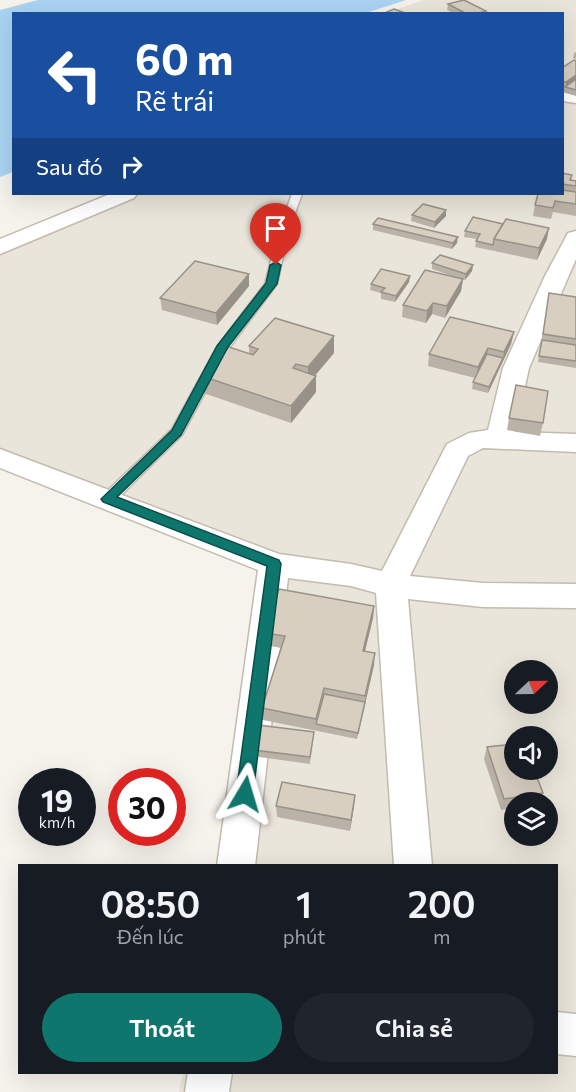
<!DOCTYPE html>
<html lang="vi">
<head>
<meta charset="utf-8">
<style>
	body { margin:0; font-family:Commissioner,sans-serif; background:#20242c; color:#f1f3f6; height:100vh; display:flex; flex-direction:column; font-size:22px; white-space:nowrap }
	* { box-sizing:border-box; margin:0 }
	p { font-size:20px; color:#9ea1a6 }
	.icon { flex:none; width:33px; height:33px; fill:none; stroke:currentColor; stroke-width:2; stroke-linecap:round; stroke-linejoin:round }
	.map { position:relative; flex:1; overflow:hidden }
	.drawer { position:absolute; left:18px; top:864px; width:540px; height:210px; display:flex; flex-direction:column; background:#171b24; border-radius:0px; box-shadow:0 6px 24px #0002 }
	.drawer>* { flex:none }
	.guide { position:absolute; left:12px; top:12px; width:552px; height:183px; border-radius:0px; box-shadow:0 6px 24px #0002; background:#1a4fa0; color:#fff; overflow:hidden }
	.needle { width:39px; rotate:68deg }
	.buttons { position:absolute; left:504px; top:660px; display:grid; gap:12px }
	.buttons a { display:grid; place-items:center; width:54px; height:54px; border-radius:50%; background:#171b24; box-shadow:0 6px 24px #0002; font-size:30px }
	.speed { position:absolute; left:18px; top:768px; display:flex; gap:12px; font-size:30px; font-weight:700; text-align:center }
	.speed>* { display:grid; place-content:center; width:78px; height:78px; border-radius:50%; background:#171b24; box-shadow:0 6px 24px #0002; line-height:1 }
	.speed small { font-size:15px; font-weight:400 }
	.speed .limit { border:9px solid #d22; background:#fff; color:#111 }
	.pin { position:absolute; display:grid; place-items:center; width:51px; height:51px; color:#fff; margin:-62px -26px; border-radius:50% 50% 50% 0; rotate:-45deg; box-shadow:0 0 6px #0007 }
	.pin .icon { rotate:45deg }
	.me { position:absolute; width:66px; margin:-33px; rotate:7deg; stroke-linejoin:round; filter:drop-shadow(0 0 4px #0008) }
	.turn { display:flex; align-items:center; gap:21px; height:126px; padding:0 24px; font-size:27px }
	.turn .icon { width:78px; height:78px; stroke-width:2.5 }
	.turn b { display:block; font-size:42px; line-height:51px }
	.then { display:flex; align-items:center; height:57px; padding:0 24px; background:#0003; gap:12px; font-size:22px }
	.eta { display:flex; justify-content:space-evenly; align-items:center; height:102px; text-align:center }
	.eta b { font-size:36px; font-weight:600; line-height:42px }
	.button { display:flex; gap:12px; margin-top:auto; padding:12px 24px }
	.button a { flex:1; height:69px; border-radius:36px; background:#0f766e; color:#fff; font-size:24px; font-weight:600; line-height:69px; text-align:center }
	.button a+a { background:#20242c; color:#f1f3f6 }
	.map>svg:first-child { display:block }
	.residential { fill:#eae5da; fill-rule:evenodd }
	.water { fill:#a9d4f2 }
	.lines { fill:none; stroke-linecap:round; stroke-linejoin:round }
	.service-casing { stroke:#c2bbae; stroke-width:3 }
	.minor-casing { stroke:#c2bbae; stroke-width:3 }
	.service { fill:#fff; fill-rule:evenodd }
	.minor { fill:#fff; fill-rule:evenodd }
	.wall { fill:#bab2a6 }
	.shaded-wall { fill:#979187 }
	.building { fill:#d8cfc1; stroke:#979187; stroke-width:1.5 }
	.route { fill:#0f766e; stroke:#0a4d48; stroke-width:1.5 }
</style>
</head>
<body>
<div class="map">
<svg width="576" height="1092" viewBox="0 0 576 1092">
	<rect width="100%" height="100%" fill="#f6f3ec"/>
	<path class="residential" d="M 424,0 L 576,0 L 576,1092 L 179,1092 L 183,1073 L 556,1072 L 556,866 L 224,865 L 281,571 L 0,461 L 0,249 L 131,194 L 562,194 L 562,14 L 386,13 ZM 514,670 L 548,670 L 548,704 L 514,704 ZM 514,736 L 548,736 L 548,770 L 514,770 ZM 514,802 L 548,802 L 548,836 L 514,836 Z"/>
	<path class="water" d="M 38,0 L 406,0 L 363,14 L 14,14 L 13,172 L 0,177 L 0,10 Z"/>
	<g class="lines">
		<defs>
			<path id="service" d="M 292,194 L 302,194 L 289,229 L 277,284 L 229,348 L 182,435 L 113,503 L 103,503 L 101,499 L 103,495 L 172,429 L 217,347 L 265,284 L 279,229 Z"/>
			<g id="minor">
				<path d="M 562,90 L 576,93 L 576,103 L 562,101 Z"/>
				<path d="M 110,194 L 137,194 L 134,198 L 0,254 L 0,239 Z"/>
				<path d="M 576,231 L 576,259 L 529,368 L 515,432 L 576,434 L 576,452 L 483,448 L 468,456 L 410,576 L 483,583 L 576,584 L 576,608 L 483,607 L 408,599 L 432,866 L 394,866 L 376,593 L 351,586 L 288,578 L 255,866 L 217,866 L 258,570 L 0,468 L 0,449 L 279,554 L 351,564 L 382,571 L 447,444 L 469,433 L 488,430 L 503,368 L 545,276 L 568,233 Z"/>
				<path d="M 556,1012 L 576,1014 L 576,1056 L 556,1054 Z"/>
				<path d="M 188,1072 L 232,1072 L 229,1092 L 185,1092 Z"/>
			</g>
		</defs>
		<use href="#service" class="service-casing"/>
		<use href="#minor" class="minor-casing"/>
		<use href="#service" class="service"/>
		<use href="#minor" class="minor"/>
	</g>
	<g class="wall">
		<path d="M 448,4 L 486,14 L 455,14 L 447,10 Z"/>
		<path d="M 576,52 L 576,59 L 573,58 L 574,53 Z"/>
		<path d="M 576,61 L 576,96 L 562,92 L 562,68 Z"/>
		<path d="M 562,173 L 571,180 L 576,181 L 576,216 L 553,212 L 551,219 L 533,216 L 535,205 L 562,190 Z"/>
		<path d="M 412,215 L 446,216 L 434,228 L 411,221 Z"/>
		<path d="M 373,224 L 457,243 L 452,249 L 373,230 Z"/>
		<path d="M 465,231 L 547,239 L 537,260 L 475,247 L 477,239 L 464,237 Z"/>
		<path d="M 432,263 L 473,265 L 472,271 L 465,280 L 463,279 L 461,291 L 445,318 L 432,314 L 426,323 L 402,317 L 403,305 L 461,279 L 432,269 Z"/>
		<path d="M 249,274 L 249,286 L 217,325 L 162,310 L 160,298 Z"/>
		<path d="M 410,276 L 409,282 L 395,302 L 381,299 L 381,293 L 370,290 L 371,284 Z"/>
		<path d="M 549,293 L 576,297 L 576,368 L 538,362 Z"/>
		<path d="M 514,332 L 511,344 L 488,393 L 472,389 L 473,382 L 475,378 L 428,366 L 429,354 Z"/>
		<path d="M 249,346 L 334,353 L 315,375 L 316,392 L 291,423 L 203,393 L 202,376 L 249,354 Z"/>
		<path d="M 509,418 L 543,423 L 540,436 L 507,430 Z"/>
		<path d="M 374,606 L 373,618 L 365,651 L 374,665 L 357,739 L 263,720 L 262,708 L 281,648 L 265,645 L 265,633 Z"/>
		<path d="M 314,732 L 310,764 L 253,756 L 253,750 Z"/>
		<path d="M 487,747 L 543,793 L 540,802 L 514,802 L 514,808 L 501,810 L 484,759 Z"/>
		<path d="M 276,806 L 354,806 L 350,831 L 277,817 Z"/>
	</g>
	<g class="shaded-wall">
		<path d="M 576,75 L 576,84 L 566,87 L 566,82 Z"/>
		<path d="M 446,210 L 446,216 L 434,228 L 435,222 Z"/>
		<path d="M 549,228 L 547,239 L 537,260 L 539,248 Z"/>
		<path d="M 458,237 L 457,243 L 452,249 L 453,243 Z"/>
		<path d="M 473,265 L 472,271 L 465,280 L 466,274 Z"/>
		<path d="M 249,274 L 249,286 L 217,325 L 216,313 Z"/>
		<path d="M 410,276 L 409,282 L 395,302 L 396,296 Z"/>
		<path d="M 463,279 L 461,291 L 445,318 L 447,306 Z"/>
		<path d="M 433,303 L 432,314 L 426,323 L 427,311 Z"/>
		<path d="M 514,332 L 511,344 L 488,393 L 489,387 L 503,358 L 504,352 Z"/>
		<path d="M 334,336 L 334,353 L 308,384 L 308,367 Z"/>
		<path d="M 488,348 L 486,360 L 476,379 L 478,367 Z"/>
		<path d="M 316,376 L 316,392 L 291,423 L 291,406 Z"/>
		<path d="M 374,606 L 373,618 L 362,663 L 363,651 Z"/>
		<path d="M 375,653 L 374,665 L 357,739 L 358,733 Z"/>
		<path d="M 355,795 L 354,806 L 350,831 L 351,820 Z"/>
	</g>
	<g class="building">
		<path d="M 464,0 L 486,11 L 476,14 L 467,14 L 448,4 Z"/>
		<path d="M 394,9 L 408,14 L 382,14 Z"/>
		<path d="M 574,60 L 576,61 L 576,75 L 566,82 L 562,81 L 562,68 Z"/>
		<path d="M 576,79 L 576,90 L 565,87 Z"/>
		<path d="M 562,173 L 572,175 L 570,180 L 576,181 L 576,186 L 562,184 Z"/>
		<path d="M 562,190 L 576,192 L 576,204 L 555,201 L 553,208 L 535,205 L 538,194 L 562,194 Z"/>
		<path d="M 423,204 L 446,210 L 435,222 L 412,215 Z"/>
		<path d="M 473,217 L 503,224 L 494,239 L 493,245 L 476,241 L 480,234 L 465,231 Z"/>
		<path d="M 378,218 L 458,237 L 453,243 L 373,224 Z"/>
		<path d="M 506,219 L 549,228 L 539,248 L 494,239 Z"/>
		<path d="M 440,255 L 473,265 L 466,274 L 432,263 Z"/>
		<path d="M 195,261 L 249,274 L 216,313 L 160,298 Z"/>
		<path d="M 381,269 L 410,276 L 396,296 L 381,292 L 385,288 L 371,284 Z"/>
		<path d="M 425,270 L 463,279 L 447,306 L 433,303 L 427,311 L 403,305 Z"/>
		<path d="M 549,293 L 576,297 L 576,339 L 543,334 Z"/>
		<path d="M 450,317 L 514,332 L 504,352 L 488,348 L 478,367 L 429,354 Z"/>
		<path d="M 275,318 L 334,336 L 308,367 L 296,364 L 293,368 L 316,376 L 291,406 L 202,376 L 229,347 L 253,355 L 258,349 L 249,346 Z"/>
		<path d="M 542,340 L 576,345 L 576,361 L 539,356 Z"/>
		<path d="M 487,354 L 503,358 L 489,387 L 473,382 Z"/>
		<path d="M 516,385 L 548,391 L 543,423 L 509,418 Z"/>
		<path d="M 279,589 L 374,606 L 363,651 L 375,653 L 365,696 L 324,688 L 316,719 L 262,708 L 285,636 L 265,633 Z"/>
		<path d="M 324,694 L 365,702 L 358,733 L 316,724 Z"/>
		<path d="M 258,725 L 314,732 L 310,757 L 253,750 Z"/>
		<path d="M 514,744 L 514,770 L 534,770 L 543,793 L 504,799 L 487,747 Z"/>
		<path d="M 282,782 L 355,795 L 351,820 L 276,806 Z"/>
	</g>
	<path class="route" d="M 276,262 L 281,265 L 277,284 L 228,347 L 181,435 L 117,497 L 279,560 L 281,564 L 253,794 L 251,800 L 245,802 L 239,800 L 236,794 L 267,566 L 103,502 L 101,499 L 172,430 L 217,346 L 266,283 L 270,265 Z"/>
</svg>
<div class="buttons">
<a><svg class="needle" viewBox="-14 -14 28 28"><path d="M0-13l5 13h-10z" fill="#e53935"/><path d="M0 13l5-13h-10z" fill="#9ea1a6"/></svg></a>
<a><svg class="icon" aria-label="sound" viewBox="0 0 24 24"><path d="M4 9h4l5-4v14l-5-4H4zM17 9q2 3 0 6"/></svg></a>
<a><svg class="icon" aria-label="layers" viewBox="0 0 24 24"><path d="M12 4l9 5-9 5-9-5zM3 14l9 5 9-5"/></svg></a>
</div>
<div class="speed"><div>19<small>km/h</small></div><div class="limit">30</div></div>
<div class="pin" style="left:276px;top:265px;background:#d93025"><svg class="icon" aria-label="arrive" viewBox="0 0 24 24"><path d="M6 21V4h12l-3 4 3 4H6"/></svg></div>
<svg class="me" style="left:245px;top:794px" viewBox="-20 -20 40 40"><path d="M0-17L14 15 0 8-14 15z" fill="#0f766e" stroke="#fff" stroke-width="4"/></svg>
<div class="guide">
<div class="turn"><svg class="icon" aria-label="left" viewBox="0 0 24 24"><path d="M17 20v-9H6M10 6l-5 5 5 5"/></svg><div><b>60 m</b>Rẽ trái</div></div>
<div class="then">Sau đó<svg class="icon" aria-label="right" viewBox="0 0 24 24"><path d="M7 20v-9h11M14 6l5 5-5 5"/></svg></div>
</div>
<section class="drawer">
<div class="eta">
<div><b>08:50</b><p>Đến lúc</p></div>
<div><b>1</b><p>phút</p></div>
<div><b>200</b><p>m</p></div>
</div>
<div class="button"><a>Thoát</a><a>Chia sẻ</a></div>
</section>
</div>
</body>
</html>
